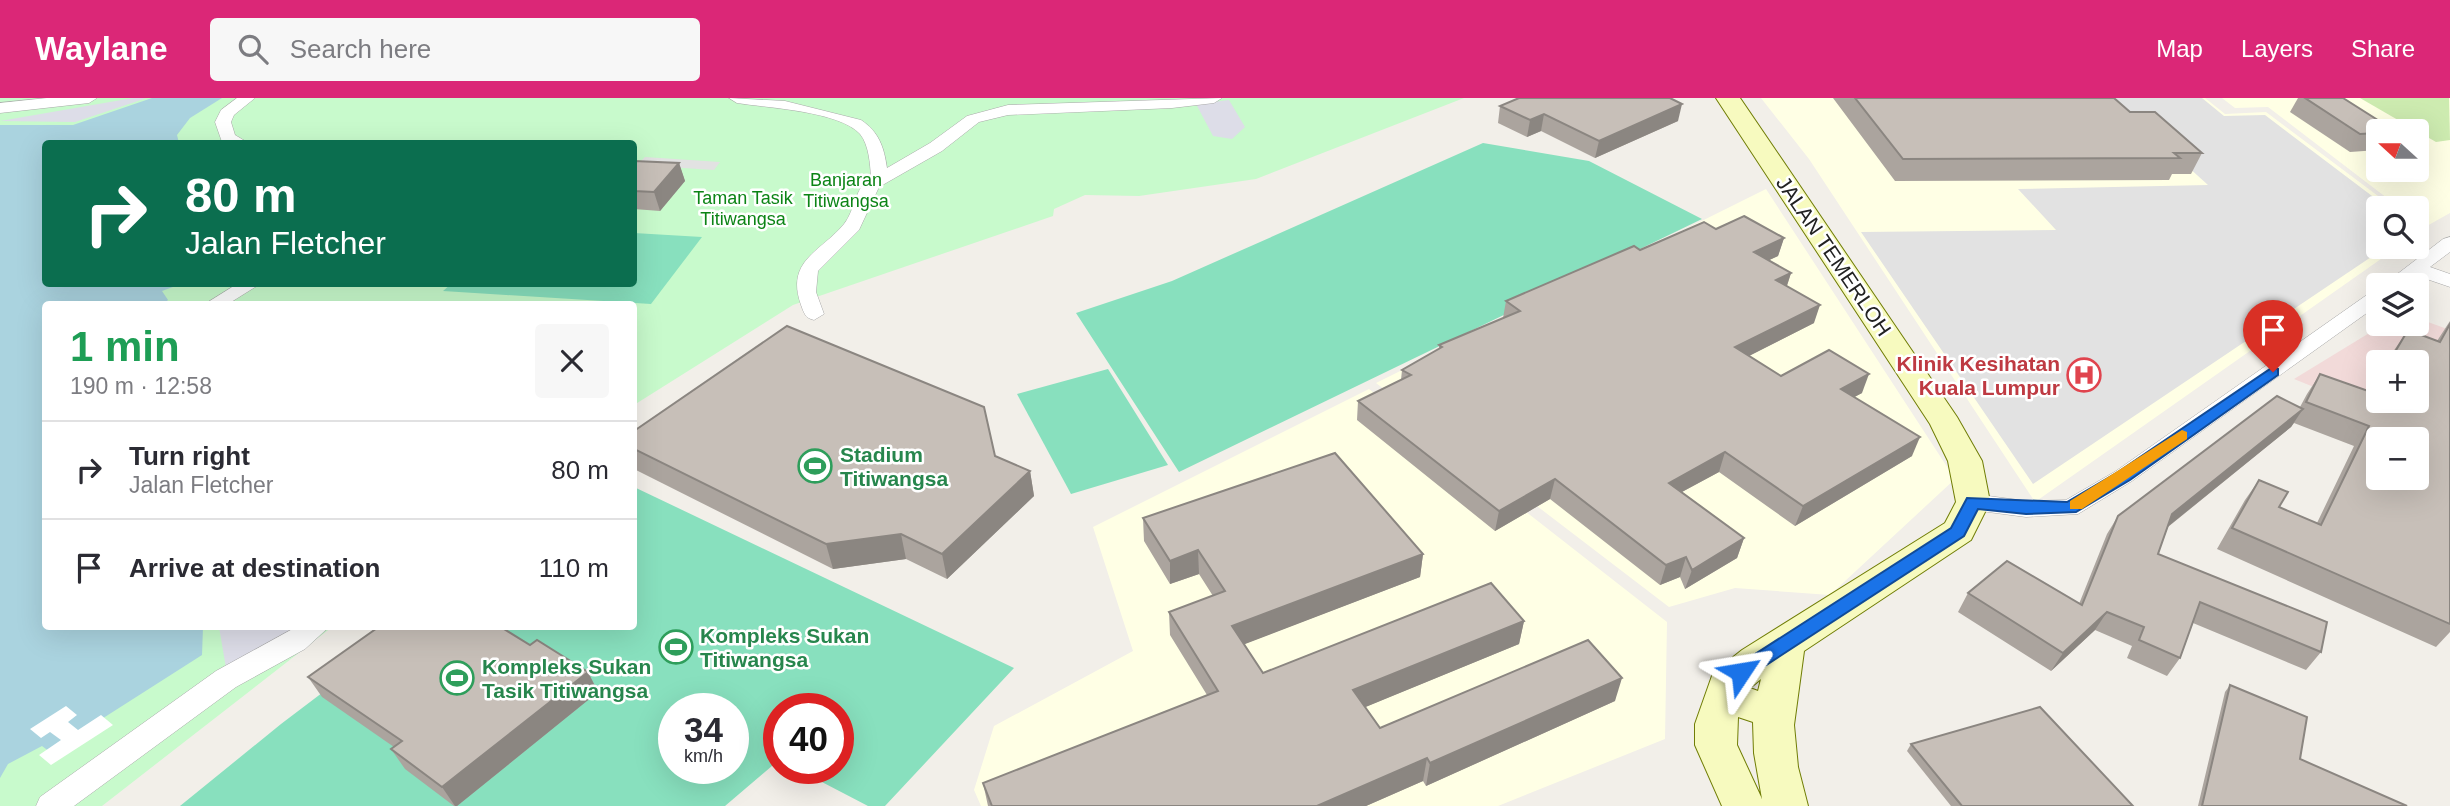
<!DOCTYPE html>
<html lang="en">
<head>
<meta charset="utf-8">
<style>
	body { margin:0; font-family:Helvetica,sans-serif; background:#f7f7f7; color:#2b2b33; height:100vh; display:flex; flex-direction:column; font-size:26px; white-space:nowrap }
	* { box-sizing:border-box; margin:0 }
	p { font-size:23px; color:#7c7c81 }
	.icon { flex:none; width:38px; height:38px; fill:none; stroke:currentColor; stroke-width:2; stroke-linecap:round; stroke-linejoin:round }
	.map { position:relative; flex:1; overflow:hidden }
	.sheet { position:absolute; left:42px; top:203px; width:595px; height:329px; display:flex; flex-direction:column; background:#fff; border-radius:7px; box-shadow:0 7px 28px #0002 }
	.sheet>* { flex:none }
	.hud { position:absolute; left:42px; top:42px; width:595px; height:147px; border-radius:7px; box-shadow:0 7px 28px #0002; background:#0b6e4f; color:#fff; overflow:hidden }
	.needle { width:46px; rotate:291deg }
	.buttons { position:absolute; left:2366px; top:21px; display:grid; gap:14px }
	.buttons a { display:grid; place-items:center; width:63px; height:63px; border-radius:7px; background:#fff; box-shadow:0 7px 28px #0002; font-size:35px }
	.speed { position:absolute; left:658px; top:595px; display:flex; gap:14px; font-size:35px; font-weight:700; text-align:center }
	.speed>* { display:grid; place-content:center; width:91px; height:91px; border-radius:50%; background:#fff; box-shadow:0 7px 28px #0002; line-height:1 }
	.speed small { font-size:18px; font-weight:400 }
	.speed .limit { border:10px solid #d22; background:#fff; color:#111 }
	.pin { position:absolute; display:grid; place-items:center; width:60px; height:60px; color:#fff; margin:-72px -30px; border-radius:50% 50% 50% 0; rotate:-45deg; box-shadow:0 0 7px #0007 }
	.pin .icon { rotate:45deg }
	.me { position:absolute; width:77px; margin:-38px; rotate:57deg; stroke-linejoin:round; filter:drop-shadow(0 0 5px #0008) }
	.turn { display:flex; align-items:center; gap:24px; height:147px; padding:0 28px; font-size:32px }
	.turn .icon { width:91px; height:91px; stroke-width:2.5 }
	.turn b { display:block; font-size:49px; line-height:60px }
	.round { display:grid; place-items:center; flex:none; width:74px; height:74px; border-radius:7px; background:#f7f7f7 }
	.head { display:flex; align-items:center; justify-content:space-between; height:119px; padding:0 28px }
	h1 { font-size:42px; font-weight:600; line-height:52px; color:#1e9e55 }
	ul { padding:0; list-style:none }
	li { display:flex; align-items:center; gap:21px; height:98px; padding:0 28px; border-top:2px solid #e1e1e2 }
	li div { flex:1 }
	li b { display:block; font-size:26px }
	li em { font-style:normal }
	header { display:flex; align-items:center; gap:42px; box-sizing:border-box; height:98px; padding:0 35px; background:#db2777; color:#fff }
	header strong { font-size:33px }
	nav { display:flex; gap:38px; margin-inline-start:auto; font-size:24px }
	.search { width:490px; height:63px; background:#f7f7f7; display:flex; align-items:center; gap:18px; box-sizing:border-box; padding:0 24px; border-radius:7px; color:#7c7c81; font-size:26px }
	.map>svg:first-child { display:block }
	.commercial { fill:#f2dad9; fill-rule:evenodd }
	.education { fill:#ffffe5; fill-rule:evenodd }
	.grass { fill:#cdebb0 }
	.park { fill:#c8facc; fill-rule:evenodd }
	.pitch { fill:#88e0be; fill-rule:evenodd }
	.parking { fill:#e2e2e2 }
	.plaza { fill:#dddde8 }
	.water { fill:#aad3df }
	.pier { fill:#fff }
	.lines { fill:none; stroke-linecap:round; stroke-linejoin:round }
	.street-casing { stroke:#a9a9a9; stroke-width:1 }
	.secondary-casing { stroke:#707d05; stroke-width:2 }
	.street { fill:#fff; fill-rule:evenodd }
	.secondary { fill:#f7fabf; fill-rule:evenodd }
	.wall { fill:#aba49e }
	.shaded-wall { fill:#8b8681 }
	.building { fill:#c7bfb8; stroke:#8b8681; stroke-width:2; fill-rule:evenodd }
	.route { fill:#1a73e8; stroke:#114b97; stroke-width:2 }
	.slow { fill:#f59e0b }
	.labels { text-anchor:middle; dominant-baseline:central; stroke-width:5; stroke-linejoin:round; paint-order:stroke }
	.far-park-label { font-size:18px; fill:#0c8416; stroke:#fff }
	.street-label { font-size:21px; fill:#222; stroke:#fff }
	.health-label { font-size:21px; font-weight:bold; fill:#be3a42; stroke:#fff; text-anchor:end }
	.leisure-label { font-size:21px; font-weight:bold; fill:#27864d; stroke:#fff; text-anchor:start }
</style>
</head>
<body>
<header>
<strong>Waylane</strong>
<div class="search"><svg class="icon" aria-label="search" viewBox="0 0 24 24"><circle cx="10" cy="10" r="6"/><path d="M15 15l6 6"/></svg>Search here</div>
<nav><a>Map</a><a>Layers</a><a>Share</a></nav>
</header>
<div class="map">
<svg width="2450" height="708" viewBox="0 0 2450 708">
	<rect width="100%" height="100%" fill="#f2efe9"/>
	<path class="commercial" d="M 2417,220 L 2450,232 L 2450,344 L 2294,281 L 2384,226 L 2417,226 ZM 2378,264 L 2417,264 L 2417,303 L 2378,303 Z"/>
	<g class="education">
		<path d="M 1761,0 L 2205,0 L 2225,16 L 2266,14 L 2394,110 L 2378,110 L 2378,149 L 2398,149 L 2035,404 L 1809,61 Z"/>
		<path d="M 2222,0 L 2450,0 L 2450,115 L 2425,129 L 2417,123 L 2417,110 L 2400,110 L 2268,9 L 2235,10 ZM 2378,33 L 2417,33 L 2417,72 L 2378,72 Z"/>
		<path d="M 1766,91 L 1955,381 L 1830,497 L 1735,490 L 1669,509 L 1376,285 Z"/>
		<path d="M 1369,291 L 1667,524 L 1665,641 L 1498,708 L 981,708 L 974,692 L 994,628 L 1133,553 L 1093,429 Z"/>
	</g>
	<path class="grass" d="M 2360,0 L 2449,0 L 2450,42 L 2436,44 Z"/>
	<path class="park" d="M 0,0 L 1464,0 L 1256,81 L 1139,98 L 1085,97 L 1054,111 L 1053,118 L 793,207 L 634,307 L 634,206 L 46,206 L 46,528 L 332,529 L 102,708 L 0,708 ZM 46,46 L 634,46 L 634,186 L 46,186 Z"/>
	<g class="pitch">
		<path d="M 1483,45 L 1589,63 L 1702,121 L 1179,374 L 1076,215 L 1172,183 Z"/>
		<path d="M 634,135 L 702,139 L 651,206 L 443,193 L 451,186 L 634,186 Z"/>
		<path d="M 1108,271 L 1168,367 L 1071,396 L 1017,296 Z"/>
		<path d="M 634,389 L 1014,570 L 885,708 L 868,708 L 795,670 L 838,670 L 838,611 L 779,611 L 779,662 L 725,708 L 180,708 L 281,626 L 409,529 L 634,528 ZM 674,611 L 733,611 L 733,670 L 674,670 Z"/>
	</g>
	<g class="parking">
		<path d="M 2112,0 L 2202,0 L 2224,18 L 2265,17 L 2388,110 L 2378,110 L 2378,149 L 2386,149 L 2033,386 L 1861,134 L 2056,132 L 2018,91 L 2208,87 Z"/>
		<path d="M 645,59 L 720,64 L 714,72 L 637,67 Z"/>
	</g>
	<g class="plaza">
		<path d="M 133,0 L 147,0 L 75,24 L 0,23 Z"/>
		<path d="M 1229,2 L 1245,29 L 1232,41 L 1213,38 L 1196,6 Z"/>
		<path d="M 219,529 L 299,529 L 226,570 Z"/>
	</g>
	<path class="water" d="M 152,0 L 222,0 L 190,20 L 177,37 L 179,45 L 46,46 L 46,186 L 181,186 L 162,193 L 168,202 L 164,206 L 46,206 L 46,528 L 203,529 L 202,557 L 50,654 L 42,648 L 8,666 L 0,680 L 0,27 L 73,27 Z"/>
	<path class="pier" d="M 66,608 L 77,617 L 68,624 L 78,632 L 101,617 L 113,627 L 51,667 L 39,657 L 61,642 L 50,634 L 41,640 L 30,631 Z"/>
	<g class="lines">
		<defs>
			<g id="street">
				<path d="M 47,0 L 97,0 L 89,5 L 0,15 L 0,5 Z"/>
				<path d="M 237,0 L 255,0 L 234,17 L 231,24 L 235,37 L 250,46 L 222,44 L 215,24 L 221,12 Z"/>
				<path d="M 729,0 L 785,3 L 861,22 C 879,34 884,49 887,70 L 930,45 L 967,18 L 1008,7 L 1222,0 L 1214,5 L 1172,10 L 1008,17 L 979,24 L 942,53 L 879,89 L 859,132 L 818,173 L 816,194 L 824,216 L 814,222 C 805,220 804,215 801,207 C 785,162 821,154 844,126 C 855,113 855,88 871,79 C 870,66 869,47 860,36 C 839,13 768,10 737,5 Z"/>
				<path d="M 2450,139 L 2450,154 L 2430,169 L 2450,176 L 2450,189 L 2418,178 L 2405,187 L 2383,187 L 2443,141 Z"/>
				<path d="M 237,186 L 260,186 L 228,206 L 205,206 Z"/>
				<path d="M 2378,192 L 2378,207 L 2132,383 L 2078,416 L 2026,419 L 1973,412 L 1965,410 L 1961,404 L 1965,398 L 1973,396 L 2026,403 L 2066,402 L 2116,373 L 2371,194 Z"/>
				<path d="M 298,528 L 330,528 L 305,551 L 236,589 L 74,708 L 36,708 L 40,699 L 216,573 Z"/>
			</g>
			<path id="secondary" d="M 1716,0 L 1740,0 L 1957,319 L 1982,363 L 1990,404 L 1971,442 L 1804,553 L 1794,627 L 1798,669 L 1808,708 L 1722,708 L 1695,647 L 1695,626 L 1713,575 L 1742,552 L 1945,425 L 1956,404 L 1948,363 L 1930,326 ZM 1761,581 L 1758,593 L 1750,590 ZM 1738,619 L 1753,624 L 1754,655 L 1762,701 L 1737,647 Z"/>
		</defs>
		<use href="#street" class="street-casing"/>
		<use href="#secondary" class="secondary-casing"/>
		<use href="#street" class="street"/>
		<use href="#secondary" class="secondary"/>
	</g>
	<g class="wall">
		<path d="M 1833,0 L 2114,0 L 2130,14 L 2202,55 L 2191,76 L 2172,76 L 2169,82 L 1895,83 Z"/>
		<path d="M 2298,0 L 2343,0 L 2378,33 L 2378,52 L 2350,54 L 2290,14 Z"/>
		<path d="M 1500,8 L 1678,23 L 1595,60 L 1541,33 L 1527,39 L 1498,25 Z"/>
		<path d="M 634,63 L 679,65 L 685,83 L 660,113 L 634,111 Z"/>
		<path d="M 1716,131 L 1784,140 L 1778,158 L 1769,162 L 1791,175 L 1787,188 L 1814,225 L 1749,258 L 1781,278 L 1862,295 L 1854,299 L 1912,358 L 1795,428 L 1719,374 L 1682,394 L 1744,440 L 1737,460 L 1685,491 L 1680,479 L 1660,487 L 1550,401 L 1495,433 L 1357,322 L 1358,303 L 1401,282 L 1402,272 L 1439,251 L 1439,247 L 1503,220 L 1506,203 L 1640,152 Z"/>
		<path d="M 2450,223 L 2450,534 L 2436,549 L 2217,451 L 2245,402 L 2259,382 L 2279,409 L 2317,425 L 2354,348 L 2294,325 L 2291,329 L 2168,429 L 2158,456 L 2321,554 L 2306,572 L 2193,525 L 2180,560 L 2167,578 L 2127,560 L 2132,548 L 2095,532 L 2051,573 L 1958,514 L 1968,495 L 2079,506 L 2107,436 L 2118,418 L 2300,309 L 2307,296 L 2320,276 L 2369,293 L 2378,278 L 2378,303 L 2417,264 L 2386,264 L 2408,232 L 2437,243 Z"/>
		<path d="M 634,333 L 995,358 L 1030,373 L 1034,398 L 947,481 L 906,461 L 833,471 L 634,371 Z"/>
		<path d="M 1143,420 L 1423,456 L 1420,479 L 1244,546 L 1263,575 L 1524,523 L 1519,546 L 1365,609 L 1380,630 L 1615,603 L 1426,688 L 1423,683 L 1366,708 L 988,708 L 983,685 L 1207,597 L 1170,537 L 1169,514 L 1213,498 L 1199,476 L 1170,486 L 1144,443 Z"/>
		<path d="M 530,547 L 588,574 L 598,594 L 457,708 L 454,708 L 405,671 L 391,651 L 394,649 L 322,599 L 308,579 Z"/>
		<path d="M 2230,587 L 2300,661 L 2407,708 L 2198,708 L 2225,594 Z"/>
		<path d="M 1911,646 L 2133,708 L 1951,708 L 1907,653 Z"/>
	</g>
	<g class="shaded-wall">
		<path d="M 1682,6 L 1678,23 L 1595,60 L 1599,43 Z"/>
		<path d="M 1544,16 L 1541,33 L 1527,39 L 1530,22 Z"/>
		<path d="M 679,65 L 685,83 L 660,113 L 654,94 Z"/>
		<path d="M 1784,140 L 1778,158 L 1748,172 L 1754,154 Z"/>
		<path d="M 1791,175 L 1785,193 L 1776,182 Z"/>
		<path d="M 1820,207 L 1814,225 L 1729,268 L 1735,249 Z"/>
		<path d="M 1869,276 L 1862,295 L 1834,310 L 1841,291 Z"/>
		<path d="M 2303,311 L 2291,329 L 2160,435 L 2172,416 Z"/>
		<path d="M 1920,339 L 1912,358 L 1795,428 L 1803,408 Z"/>
		<path d="M 1725,354 L 1719,374 L 1663,404 L 1669,385 Z"/>
		<path d="M 1030,373 L 1034,398 L 947,481 L 942,456 Z"/>
		<path d="M 1555,381 L 1550,401 L 1495,433 L 1499,413 Z"/>
		<path d="M 901,436 L 906,461 L 833,471 L 826,446 Z"/>
		<path d="M 1744,440 L 1737,460 L 1685,491 L 1692,472 Z"/>
		<path d="M 1198,452 L 1199,476 L 1170,486 L 1170,463 Z"/>
		<path d="M 1423,456 L 1420,479 L 1232,551 L 1232,528 Z"/>
		<path d="M 1686,459 L 1680,479 L 1660,487 L 1666,467 Z"/>
		<path d="M 2107,514 L 2095,532 L 2051,573 L 2063,555 Z"/>
		<path d="M 1524,523 L 1519,546 L 1351,615 L 1353,592 Z"/>
		<path d="M 588,574 L 598,594 L 457,708 L 455,708 L 442,689 Z"/>
		<path d="M 1622,580 L 1615,603 L 1426,688 L 1430,665 Z"/>
		<path d="M 1427,660 L 1423,683 L 1366,708 L 1317,708 Z"/>
	</g>
	<g class="building">
		<path d="M 1519,0 L 1670,0 L 1682,6 L 1599,43 L 1544,16 L 1530,22 L 1500,8 Z"/>
		<path d="M 1855,0 L 2114,0 L 2130,14 L 2155,14 L 2202,55 L 2174,55 L 2180,60 L 1903,61 Z"/>
		<path d="M 2305,0 L 2343,0 L 2395,33 L 2378,33 L 2378,35 L 2360,36 Z"/>
		<path d="M 634,63 L 679,65 L 654,94 L 634,93 Z"/>
		<path d="M 1744,118 L 1784,140 L 1754,154 L 1791,175 L 1776,182 L 1820,207 L 1735,249 L 1781,278 L 1829,252 L 1869,276 L 1841,291 L 1920,339 L 1803,408 L 1725,354 L 1669,385 L 1744,440 L 1692,472 L 1686,459 L 1666,467 L 1555,381 L 1499,413 L 1358,303 L 1411,277 L 1402,272 L 1442,249 L 1439,247 L 1520,213 L 1506,203 L 1634,148 L 1640,152 L 1704,124 L 1716,131 Z"/>
		<path d="M 2450,226 L 2450,526 L 2232,430 L 2259,382 L 2288,394 L 2279,409 L 2321,427 L 2369,328 L 2306,304 L 2320,276 L 2371,294 L 2378,282 L 2378,303 L 2417,303 L 2417,264 L 2389,264 L 2408,232 L 2440,244 ZM 2378,341 L 2417,341 L 2417,380 L 2378,380 Z"/>
		<path d="M 787,228 L 984,309 L 995,358 L 1030,373 L 942,456 L 901,436 L 826,446 L 634,351 L 634,333 Z"/>
		<path d="M 2277,298 L 2303,311 L 2172,416 L 2158,456 L 2327,524 L 2321,554 L 2200,504 L 2180,560 L 2139,542 L 2144,529 L 2107,514 L 2063,555 L 1968,495 L 2007,463 L 2082,507 L 2118,418 Z"/>
		<path d="M 1335,355 L 1423,456 L 1232,528 L 1263,575 L 1491,485 L 1524,523 L 1353,592 L 1380,630 L 1588,542 L 1622,580 L 1430,665 L 1427,660 L 1317,708 L 992,708 L 983,685 L 1218,593 L 1169,514 L 1225,493 L 1198,452 L 1170,463 L 1143,420 Z"/>
		<path d="M 380,528 L 499,528 L 530,547 L 537,542 L 588,574 L 442,689 L 391,651 L 402,643 L 308,579 Z"/>
		<path d="M 2230,587 L 2307,619 L 2300,661 L 2407,708 L 2202,708 Z"/>
		<path d="M 2040,609 L 2133,708 L 1962,708 L 1911,646 Z"/>
	</g>
	<path class="route" d="M 2273,269 L 2278,271 L 2278,277 L 2130,382 L 2076,414 L 2026,416 L 1978,411 L 1964,438 L 1748,579 L 1735,579 L 1732,574 L 1735,569 L 1951,430 L 1967,400 L 2067,404 L 2118,374 Z"/>
	<path class="slow" d="M 2182,332 L 2187,334 L 2187,341 L 2082,411 L 2070,411 L 2070,403 Z"/>
	<defs>
		<symbol id="hospital-ring" viewBox="-11 -11 22 22"><circle r="9.5" fill="#fff" stroke="#e0444e" stroke-width="1.5"/><path d="M-5-5h3v3.5h4V-5h3V5h-3V1.5h-4V5h-3Z" fill="#e0444e"/></symbol>
		<symbol id="stadium-ring" viewBox="-11 -11 22 22"><circle r="9.5" fill="#fff" stroke="#2e9e5b" stroke-width="1.5"/><path d="M0-5a6.5 5 0 1 0 0 10a6.5 5 0 1 0 0-10ZM-3.5-1.8h7v3.6h-7Z" fill="#2e9e5b"/></symbol>
	</defs>
	<g fill-rule="evenodd">
		<use href="#hospital-ring" x="2065" y="258" width="38" height="38"/>
		<use href="#stadium-ring" x="796" y="349" width="38" height="38"/>
		<use href="#stadium-ring" x="657" y="530" width="38" height="38"/>
		<use href="#stadium-ring" x="438" y="561" width="38" height="38"/>
	</g>
	<g class="labels">
		<g class="far-park-label">
			<text x="846" y="82">Banjaran<tspan x="846" dy="21">Titiwangsa</tspan></text>
			<text x="743" y="100">Taman Tasik<tspan x="743" dy="21">Titiwangsa</tspan></text>
		</g>
		<g class="street-label">
			<text transform="translate(1834 158) rotate(56)">JALAN TEMERLOH</text>
		</g>
		<g class="health-label">
			<text x="2060" y="265">Klinik Kesihatan<tspan x="2060" dy="24">Kuala Lumpur</tspan></text>
		</g>
		<g class="leisure-label">
			<text x="840" y="356">Stadium<tspan x="840" dy="24">Titiwangsa</tspan></text>
			<text x="700" y="537">Kompleks Sukan<tspan x="700" dy="24">Titiwangsa</tspan></text>
			<text x="482" y="568">Kompleks Sukan<tspan x="482" dy="24">Tasik Titiwangsa</tspan></text>
		</g>
	</g>
</svg>
<div class="buttons">
<a><svg class="needle" viewBox="-14 -14 28 28"><path d="M0-13l5 13h-10z" fill="#e53935"/><path d="M0 13l5-13h-10z" fill="#7c7c81"/></svg></a>
<a><svg class="icon" aria-label="search" viewBox="0 0 24 24"><circle cx="10" cy="10" r="6"/><path d="M15 15l6 6"/></svg></a>
<a><svg class="icon" aria-label="layers" viewBox="0 0 24 24"><path d="M12 4l9 5-9 5-9-5zM3 14l9 5 9-5"/></svg></a>
<a>+</a>
<a>−</a>
</div>
<div class="speed"><div>34<small>km/h</small></div><div class="limit">40</div></div>
<div class="pin" style="left:2273px;top:274px;background:#d93025"><svg class="icon" aria-label="arrive" viewBox="0 0 24 24"><path d="M6 21V4h12l-3 4 3 4H6"/></svg></div>
<svg class="me" style="left:1741px;top:574px" viewBox="-20 -20 40 40"><path d="M0-17L14 15 0 8-14 15z" fill="#1a73e8" stroke="#fff" stroke-width="4"/></svg>
<div class="hud">
<div class="turn"><svg class="icon" aria-label="right" viewBox="0 0 24 24"><path d="M7 20v-9h11M14 6l5 5-5 5"/></svg><div><b>80 m</b>Jalan Fletcher</div></div>
</div>
<section class="sheet">
<div class="head"><div><h1>1 min</h1><p>190 m · 12:58</p></div><a class="round"><svg class="icon" aria-label="close" viewBox="0 0 24 24"><path d="M6 6l12 12M18 6L6 18"/></svg></a></div>
<ul>
<li><svg class="icon" aria-label="right" viewBox="0 0 24 24"><path d="M7 20v-9h11M14 6l5 5-5 5"/></svg><div><b>Turn right</b><p>Jalan Fletcher</p></div><em>80 m</em></li>
<li><svg class="icon" aria-label="arrive" viewBox="0 0 24 24"><path d="M6 21V4h12l-3 4 3 4H6"/></svg><div><b>Arrive at destination</b></div><em>110 m</em></li>
</ul>
</section>
</div>
</body>
</html>
